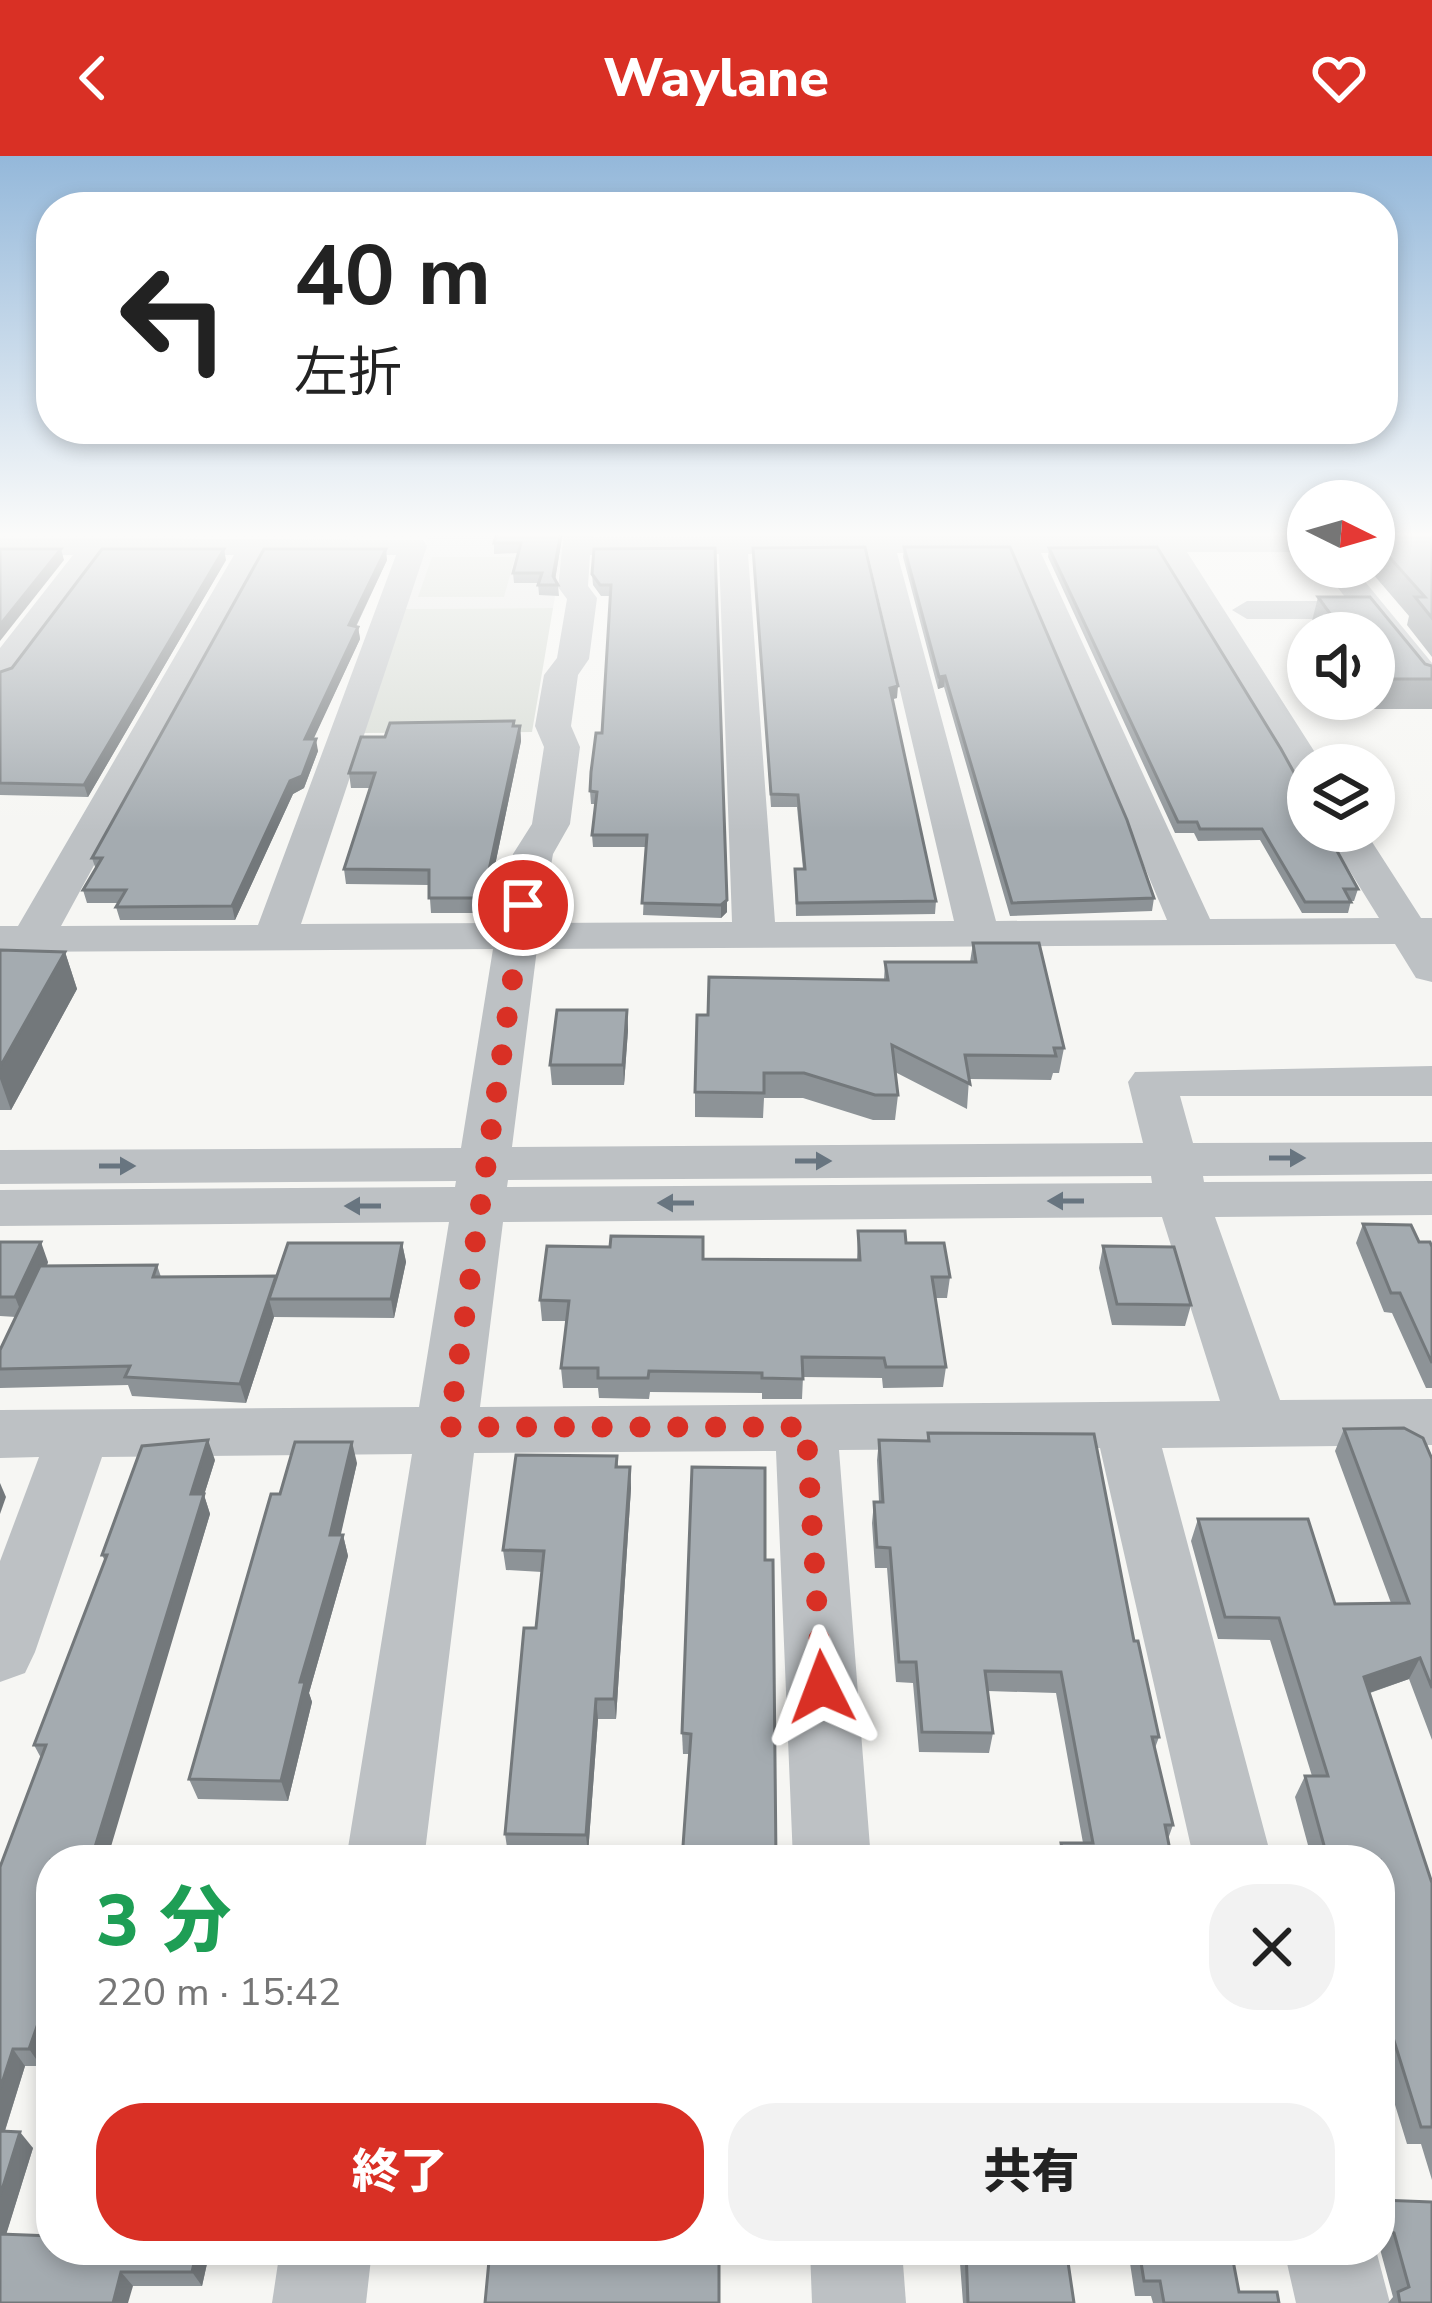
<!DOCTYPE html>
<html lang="ja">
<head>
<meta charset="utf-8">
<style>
	body { margin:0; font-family:"Nunito Sans","Noto Sans JP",sans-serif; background:#f2f2f2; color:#222; height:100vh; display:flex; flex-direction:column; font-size:45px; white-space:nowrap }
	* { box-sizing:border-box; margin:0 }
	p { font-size:39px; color:#767676 }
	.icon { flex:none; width:66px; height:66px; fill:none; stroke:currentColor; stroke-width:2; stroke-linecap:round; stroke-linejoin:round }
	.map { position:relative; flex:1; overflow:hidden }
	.side { position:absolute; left:36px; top:1689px; width:1359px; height:420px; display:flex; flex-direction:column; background:#fff; border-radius:48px; box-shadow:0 6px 18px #0003 }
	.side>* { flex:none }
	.hud { position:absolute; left:36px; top:36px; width:1362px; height:252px; border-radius:48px; box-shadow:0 6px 18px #0003; background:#fff; color:#222; overflow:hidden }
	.needle { width:78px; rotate:95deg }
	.fabs { position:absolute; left:1287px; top:324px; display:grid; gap:24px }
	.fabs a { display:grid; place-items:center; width:108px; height:108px; border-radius:50%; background:#fff; box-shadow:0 6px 18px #0003; font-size:60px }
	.pin { position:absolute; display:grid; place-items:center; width:102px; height:102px; color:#fff; margin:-51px; border:6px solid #fff; border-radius:50%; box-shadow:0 3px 12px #0007 }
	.me { position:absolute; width:132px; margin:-66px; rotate:357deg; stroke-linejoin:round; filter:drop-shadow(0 0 9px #0008) }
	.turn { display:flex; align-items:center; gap:42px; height:252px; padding:0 60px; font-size:54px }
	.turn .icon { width:156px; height:156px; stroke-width:2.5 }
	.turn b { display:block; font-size:84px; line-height:102px }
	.round { display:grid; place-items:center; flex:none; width:126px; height:126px; border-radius:48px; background:#f2f2f2 }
	.head { display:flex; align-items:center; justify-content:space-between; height:204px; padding:0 60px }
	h1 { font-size:72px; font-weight:800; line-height:90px; color:#1e9e55 }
	.button { display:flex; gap:24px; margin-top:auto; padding:24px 60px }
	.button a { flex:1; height:138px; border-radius:48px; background:#d93025; color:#fff; font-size:48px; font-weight:800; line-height:138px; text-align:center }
	.button a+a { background:#f2f2f2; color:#222 }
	header { display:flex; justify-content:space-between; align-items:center; height:156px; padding:0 60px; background:#d93025; color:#fff; font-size:54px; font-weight:800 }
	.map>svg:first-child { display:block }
	.built { fill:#e6e7e6 }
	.green { fill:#d5dad3 }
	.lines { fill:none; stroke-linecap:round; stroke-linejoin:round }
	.minor { fill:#bdc1c4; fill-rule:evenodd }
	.wall { fill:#8d9397 }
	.shaded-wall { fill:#73787b }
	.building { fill:#a4abb0; stroke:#73787b; stroke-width:3 }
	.oneway { fill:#687580 }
	.route { stroke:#d93025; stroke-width:21; stroke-dasharray:0 37.8 }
</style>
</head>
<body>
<header><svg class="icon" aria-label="back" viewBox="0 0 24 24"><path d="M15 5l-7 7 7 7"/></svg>Waylane<svg class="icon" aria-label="heart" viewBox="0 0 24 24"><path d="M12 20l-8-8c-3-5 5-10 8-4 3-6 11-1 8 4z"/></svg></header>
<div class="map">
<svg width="1432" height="2147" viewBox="0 0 1432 2147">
	<rect width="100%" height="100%" fill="#f6f6f3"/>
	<path class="built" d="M 430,376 L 566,376 L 553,452 L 403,453 Z"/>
	<g class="green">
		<path d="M 432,401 L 515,401 L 504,441 L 418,441 Z"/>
		<path d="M 553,452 L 532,576 L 359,577 L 403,453 Z"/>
	</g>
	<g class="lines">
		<g class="minor">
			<path d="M 564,376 L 592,376 L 592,381 L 1308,378 L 1308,396 L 1187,396 L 1323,609 L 1308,609 L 1308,625 L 1290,614 L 1158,396 L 1041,397 L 1210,763 L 1379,762 L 1325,675 L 1365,675 L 1421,762 L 1432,762 L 1432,826 L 1416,822 L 1395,788 L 537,793 L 512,991 L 1143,987 L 1128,926 L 1135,916 L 1432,910 L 1432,940 L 1180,940 L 1193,987 L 1432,986 L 1432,1018 L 1203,1020 L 1204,1026 L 1432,1025 L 1432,1059 L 1215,1061 L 1280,1244 L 1432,1243 L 1432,1289 L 1162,1292 L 1272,1704 L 1194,1704 L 1100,1292 L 839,1294 L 871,1704 L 793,1704 L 776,1295 L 474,1297 L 424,1704 L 346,1704 L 412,1298 L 102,1301 L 35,1496 L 25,1517 L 0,1526 L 0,1405 L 39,1301 L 0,1302 L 0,1254 L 419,1251 L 449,1066 L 0,1070 L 0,1034 L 455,1031 L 456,1025 L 0,1028 L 0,994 L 461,992 L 493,793 L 0,796 L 0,770 L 18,770 L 234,399 L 102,399 L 12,521 L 0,524 L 0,492 L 73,399 L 0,400 L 0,382 L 423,384 L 427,390 L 301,768 L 498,767 L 513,698 L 532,668 L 544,591 L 535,570 L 544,519 L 557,502 L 567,443 L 558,431 ZM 868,397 L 954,765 L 775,766 L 748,398 ZM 897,397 L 1012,397 L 1167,764 L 996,765 ZM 719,398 L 732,766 L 541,767 L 553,698 L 570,668 L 580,591 L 571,570 L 578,519 L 589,503 L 597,442 L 588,430 L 590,399 ZM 263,399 L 396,399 L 258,769 L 61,770 ZM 1151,1020 L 1152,1027 L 507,1031 L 508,1024 ZM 1162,1061 L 1220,1245 L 480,1251 L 503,1066 Z"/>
			<path d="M 1322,411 L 1353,411 L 1432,507 L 1432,538 L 1420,535 L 1363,463 L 1247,463 L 1232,454 L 1247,445 L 1348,445 Z"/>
			<path d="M 280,2094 L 372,2094 L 366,2147 L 272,2147 Z"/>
			<path d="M 810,2094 L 902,2094 L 906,2147 L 812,2147 Z"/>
			<path d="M 1284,2094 L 1376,2094 L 1390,2147 L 1296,2147 Z"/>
		</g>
	</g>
	<g class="wall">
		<path d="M 0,376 L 563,376 L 555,423 L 558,429 L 559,440 L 539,439 L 538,427 L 514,427 L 513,417 L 518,397 L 494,398 L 494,387 L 496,379 L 0,377 Z"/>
		<path d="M 1432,376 L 1432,501 L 1407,469 L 1409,460 L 1367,411 L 1374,411 L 1374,384 Z"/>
		<path d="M 904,391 L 1154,742 L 1152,755 L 1010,760 L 944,531 L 938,533 L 903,401 Z"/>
		<path d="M 715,392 L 727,756 L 721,762 L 643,759 L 646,691 L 593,691 L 592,679 L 596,648 L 591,648 L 590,635 L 602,577 L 610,440 L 601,440 L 593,429 L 592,418 Z"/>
		<path d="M 753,392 L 897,542 L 892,543 L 936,745 L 935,758 L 796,760 L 795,713 L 803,713 L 797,651 L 771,651 Z"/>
		<path d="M 1049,392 L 1358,733 L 1354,745 L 1351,745 L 1348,757 L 1302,757 L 1260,684 L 1198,685 L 1194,677 L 1175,677 L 1048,401 Z"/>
		<path d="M 226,404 L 88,641 L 0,639 L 0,516 L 12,512 Z"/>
		<path d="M 387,404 L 356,471 L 358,471 L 360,483 L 313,583 L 318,595 L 304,632 L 293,638 L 235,764 L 120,764 L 116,751 L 118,747 L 87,747 L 83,734 L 96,714 L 92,702 Z"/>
		<path d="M 1318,441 L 1370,441 L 1425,508 L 1432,510 L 1432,553 L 1369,553 L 1363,543 L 1374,543 L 1374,477 L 1316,477 L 1311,469 Z"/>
		<path d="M 514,565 L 514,570 L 520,570 L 521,585 L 485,757 L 431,757 L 429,729 L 346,728 L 344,713 L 370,632 L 351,632 L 349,617 L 385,581 Z"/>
		<path d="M 973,787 L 1064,892 L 1059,917 L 1053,917 L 1051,924 L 969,923 L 967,953 L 895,916 L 898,939 L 895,964 L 873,964 L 803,942 L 764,942 L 763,962 L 695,961 L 695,936 L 708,859 L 884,824 L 885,806 L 970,806 Z"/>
		<path d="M 0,794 L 65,796 L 77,833 L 11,954 L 0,954 Z"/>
		<path d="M 627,854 L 628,874 L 624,929 L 552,929 L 550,909 Z"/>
		<path d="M 1363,1068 L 1432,1091 L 1432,1232 L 1426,1232 L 1392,1157 L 1384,1156 L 1356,1087 Z"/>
		<path d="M 858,1075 L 906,1087 L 950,1121 L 947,1142 L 935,1142 L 946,1211 L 943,1231 L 883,1232 L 882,1222 L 803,1221 L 802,1243 L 762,1243 L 762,1237 L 650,1236 L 649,1243 L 599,1242 L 598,1232 L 563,1232 L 561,1212 L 567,1165 L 542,1165 L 540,1144 L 703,1103 L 857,1104 Z"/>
		<path d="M 0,1086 L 48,1106 L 47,1110 L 157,1109 L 161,1121 L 276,1120 L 402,1087 L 406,1106 L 394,1162 L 274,1161 L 246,1247 L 132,1240 L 128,1229 L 0,1232 L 0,1194 L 16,1161 L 0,1160 Z"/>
		<path d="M 1103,1090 L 1191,1149 L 1185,1170 L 1112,1169 L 1099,1112 Z"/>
		<path d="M 1344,1273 L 1432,1303 L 1432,1584 L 1409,1523 L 1370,1537 L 1432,1727 L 1432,2024 L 1421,1988 L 1407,1988 L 1380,1900 L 1380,1704 L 1312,1704 L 1295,1641 L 1305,1620 L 1312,1620 L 1270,1484 L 1218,1483 L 1191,1385 L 1198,1363 L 1335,1448 L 1391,1447 L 1335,1295 Z"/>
		<path d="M 928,1277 L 1134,1485 L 1159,1581 L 1155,1592 L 1173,1669 L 1168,1683 L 1172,1704 L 1056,1704 L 1061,1687 L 1083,1687 L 1056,1537 L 988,1535 L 993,1577 L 989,1597 L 919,1596 L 913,1527 L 896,1526 L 887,1412 L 875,1412 L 872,1367 L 874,1346 L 879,1346 L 877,1304 L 879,1284 L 927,1285 Z"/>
		<path d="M 617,1300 L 618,1311 L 630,1311 L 631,1332 L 616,1563 L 598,1563 L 588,1698 L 508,1698 L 505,1678 L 536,1472 L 542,1416 L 506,1414 L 503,1394 Z"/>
		<path d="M 215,1304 L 204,1339 L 210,1358 L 41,1910 L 25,1910 L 5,1975 L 33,1992 L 6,2078 L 210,2094 L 202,2130 L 133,2130 L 0,2147 L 0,1711 L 41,1602 L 34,1589 L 105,1405 L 102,1399 Z"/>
		<path d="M 357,1307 L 340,1379 L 343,1379 L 348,1400 L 309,1537 L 312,1546 L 288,1645 L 198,1643 L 189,1623 L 280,1338 Z"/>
		<path d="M 765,1404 L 689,1598 L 683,1598 L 682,1577 Z"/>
		<path d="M 1380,2044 L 1432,2147 L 1388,2147 L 1393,2141 L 1380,2093 Z"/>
		<path d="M 959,2094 L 1060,2094 L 1061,2106 L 1074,2147 L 963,2147 Z"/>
		<path d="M 1128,2094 L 1231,2094 L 1239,2136 L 1279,2147 L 1153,2147 L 1151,2140 L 1135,2140 Z"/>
	</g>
	<g class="shaded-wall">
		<path d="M 561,376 L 563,376 L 554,430 L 553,420 Z"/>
		<path d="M 61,393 L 64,404 L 0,485 L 0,469 Z"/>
		<path d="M 224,393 L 226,404 L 88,641 L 84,629 Z"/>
		<path d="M 386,393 L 387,404 L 351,480 L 349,469 Z"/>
		<path d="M 358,471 L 360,483 L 308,595 L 305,583 Z"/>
		<path d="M 945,520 L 944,531 L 938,533 L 939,521 Z"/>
		<path d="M 898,530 L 897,542 L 889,544 L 890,532 Z"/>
		<path d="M 520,570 L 521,585 L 485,757 L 483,742 Z"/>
		<path d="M 316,583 L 318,595 L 304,632 L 293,638 L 235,764 L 232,750 L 290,625 Z"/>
		<path d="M 727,744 L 727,756 L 721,762 L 721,749 Z"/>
		<path d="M 65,796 L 77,833 L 11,954 L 0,923 L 0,911 Z"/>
		<path d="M 627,854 L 628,874 L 624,929 L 623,909 Z"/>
		<path d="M 41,1086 L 48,1106 L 23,1161 L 15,1141 Z"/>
		<path d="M 402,1087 L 406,1106 L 394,1162 L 391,1143 Z"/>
		<path d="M 276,1120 L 269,1143 L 274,1161 L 246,1247 L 240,1228 Z"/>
		<path d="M 208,1284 L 215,1304 L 204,1339 L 210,1358 L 107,1704 L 91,1704 L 191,1338 Z"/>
		<path d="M 352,1286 L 357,1307 L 336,1400 L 330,1379 Z"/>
		<path d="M 630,1311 L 631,1332 L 616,1563 L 614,1543 Z"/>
		<path d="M 0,1327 L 6,1341 L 0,1358 Z"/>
		<path d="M 343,1379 L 348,1400 L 309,1537 L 312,1546 L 288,1645 L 281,1625 L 300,1526 Z"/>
		<path d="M 1420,1502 L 1409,1523 L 1354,1542 L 1364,1521 Z"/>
		<path d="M 596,1543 L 598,1563 L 588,1698 L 586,1679 Z"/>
		<path d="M 51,1831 L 51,1882 L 41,1910 L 29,1893 Z"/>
		<path d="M 13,1893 L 25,1910 L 0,1990 L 0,1933 Z"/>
		<path d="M 20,1976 L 33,1992 L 2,2092 L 0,2090 L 0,2040 Z"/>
		<path d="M 197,2094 L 210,2094 L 202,2130 L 192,2116 Z"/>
		<path d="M 121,2116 L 133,2130 L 128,2147 L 113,2147 Z"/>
	</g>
	<g class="building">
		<path d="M 497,376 L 561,376 L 553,420 L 558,429 L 538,429 L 542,417 L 513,417 L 521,387 L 494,387 Z"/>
		<path d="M 1374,376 L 1432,376 L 1432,462 L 1415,441 L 1425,441 L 1374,384 Z"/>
		<path d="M 865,391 L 898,530 L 890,532 L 936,745 L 797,747 L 795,713 L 805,713 L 798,639 L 771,638 L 753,392 Z"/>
		<path d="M 904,391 L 1010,391 L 1127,664 L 1154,742 L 1012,747 L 945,520 L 939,521 Z"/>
		<path d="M 1157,391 L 1281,593 L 1308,642 L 1308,675 L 1326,675 L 1358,733 L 1344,733 L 1351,746 L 1305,746 L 1262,673 L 1200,673 L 1197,666 L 1178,666 L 1049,392 Z"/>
		<path d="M 715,392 L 727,744 L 721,749 L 642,747 L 647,679 L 592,679 L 597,636 L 590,635 L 591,616 L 596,577 L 602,577 L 611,429 L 600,429 L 592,418 L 594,393 Z"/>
		<path d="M 0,393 L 61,393 L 0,469 Z"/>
		<path d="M 102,393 L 224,393 L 84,629 L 0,627 L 0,516 L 12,512 Z"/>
		<path d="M 264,393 L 386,393 L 349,469 L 358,471 L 305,583 L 316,583 L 302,620 L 290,625 L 232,750 L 116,751 L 126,734 L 83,734 L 102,702 L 92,702 Z"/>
		<path d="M 1318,441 L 1370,441 L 1425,508 L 1432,510 L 1432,523 L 1378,523 L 1374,517 L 1374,477 L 1344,477 Z"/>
		<path d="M 514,565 L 513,570 L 520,570 L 483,742 L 429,742 L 429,714 L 344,713 L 375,617 L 349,617 L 361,581 L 385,581 L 390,567 Z"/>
		<path d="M 973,787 L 1039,787 L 1064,892 L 1054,892 L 1056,900 L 965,899 L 970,928 L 892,889 L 898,939 L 875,939 L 804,917 L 764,917 L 764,937 L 695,936 L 697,859 L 708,859 L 709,821 L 888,824 L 885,806 L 976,806 Z"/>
		<path d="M 0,794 L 65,796 L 0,911 Z"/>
		<path d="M 557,854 L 627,854 L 623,909 L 550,909 Z"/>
		<path d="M 1363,1068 L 1411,1069 L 1419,1086 L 1430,1086 L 1432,1091 L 1432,1207 L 1400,1137 L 1391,1137 Z"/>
		<path d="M 858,1075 L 905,1075 L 906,1087 L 944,1087 L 950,1121 L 932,1121 L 946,1211 L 886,1211 L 884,1202 L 802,1201 L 803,1223 L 762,1222 L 762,1217 L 649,1215 L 648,1222 L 598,1222 L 598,1212 L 561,1212 L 569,1145 L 540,1144 L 547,1090 L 610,1091 L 611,1080 L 703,1081 L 703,1103 L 860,1104 Z"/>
		<path d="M 0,1086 L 41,1086 L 15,1141 L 0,1141 Z"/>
		<path d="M 288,1087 L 402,1087 L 391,1143 L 269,1143 Z"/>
		<path d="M 1103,1090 L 1174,1091 L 1191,1149 L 1117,1148 Z"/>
		<path d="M 157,1109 L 153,1121 L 276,1120 L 240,1228 L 125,1221 L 130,1210 L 0,1213 L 0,1194 L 40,1110 Z"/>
		<path d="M 1404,1272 L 1423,1282 L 1432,1303 L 1432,1532 L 1420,1502 L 1364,1521 L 1432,1727 L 1432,1971 L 1421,1971 L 1380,1840 L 1380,1704 L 1328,1704 L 1305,1620 L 1328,1620 L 1279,1462 L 1225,1461 L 1198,1363 L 1308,1363 L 1335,1448 L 1409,1447 L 1344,1273 Z"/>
		<path d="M 928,1277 L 1094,1278 L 1134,1485 L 1138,1485 L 1159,1581 L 1152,1581 L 1173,1669 L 1165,1669 L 1172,1704 L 1064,1704 L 1061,1687 L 1093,1687 L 1061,1516 L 985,1515 L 993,1577 L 922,1576 L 916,1506 L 899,1506 L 890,1392 L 877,1391 L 874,1346 L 883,1346 L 879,1284 L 929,1285 Z"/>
		<path d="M 208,1284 L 191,1338 L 204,1338 L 91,1704 L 51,1704 L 51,1831 L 29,1893 L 13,1893 L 0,1933 L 0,1711 L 46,1589 L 34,1589 L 107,1399 L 102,1399 L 142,1290 Z"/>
		<path d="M 295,1286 L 352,1286 L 330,1379 L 343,1379 L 300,1526 L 305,1526 L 281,1625 L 189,1623 L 271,1338 L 280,1338 Z"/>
		<path d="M 516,1299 L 617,1300 L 616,1311 L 630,1311 L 614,1543 L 596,1543 L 586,1679 L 505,1678 L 524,1472 L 536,1472 L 544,1395 L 503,1394 Z"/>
		<path d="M 692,1311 L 765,1312 L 765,1404 L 773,1404 L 776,1704 L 682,1704 L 691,1578 L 682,1577 Z"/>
		<path d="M 0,1975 L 20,1976 L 0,2040 Z"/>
		<path d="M 1380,2044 L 1432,2046 L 1432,2147 L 1400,2147 L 1398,2136 L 1409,2131 L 1394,2077 L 1382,2073 L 1380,2064 Z"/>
		<path d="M 0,2078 L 51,2080 L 51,2094 L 197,2094 L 192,2116 L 121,2116 L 113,2147 L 0,2147 Z"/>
		<path d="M 490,2094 L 719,2094 L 719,2147 L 485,2147 Z"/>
		<path d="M 966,2094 L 1060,2094 L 1061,2106 L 1068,2106 L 1074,2147 L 968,2147 Z"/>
		<path d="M 1139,2094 L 1231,2094 L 1239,2136 L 1277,2136 L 1279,2147 L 1164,2147 L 1160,2125 L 1144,2125 Z"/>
	</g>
	<defs><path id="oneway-solid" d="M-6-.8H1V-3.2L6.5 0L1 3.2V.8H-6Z" transform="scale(3)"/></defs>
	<g class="oneway">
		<use href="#oneway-solid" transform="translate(1287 1002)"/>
		<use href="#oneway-solid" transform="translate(813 1005)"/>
		<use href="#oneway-solid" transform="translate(117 1010)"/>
		<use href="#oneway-solid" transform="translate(1066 1045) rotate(180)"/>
		<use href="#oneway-solid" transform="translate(676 1047) rotate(180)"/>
		<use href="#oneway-solid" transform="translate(363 1050) rotate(180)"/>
	</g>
	<linearGradient id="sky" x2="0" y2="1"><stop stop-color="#94b8da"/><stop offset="0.56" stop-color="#fbfbfa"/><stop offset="1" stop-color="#fbfbfa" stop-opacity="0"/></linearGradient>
	<rect width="1432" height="676" fill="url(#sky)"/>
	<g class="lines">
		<path class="route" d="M 523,749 L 449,1271 L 806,1271 L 822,1531"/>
	</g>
</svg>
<div class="fabs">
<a><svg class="needle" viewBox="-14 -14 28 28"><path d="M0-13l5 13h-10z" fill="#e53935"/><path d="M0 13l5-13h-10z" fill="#767676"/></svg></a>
<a><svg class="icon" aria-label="sound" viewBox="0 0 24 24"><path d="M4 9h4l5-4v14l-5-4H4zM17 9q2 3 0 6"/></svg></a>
<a><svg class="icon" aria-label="layers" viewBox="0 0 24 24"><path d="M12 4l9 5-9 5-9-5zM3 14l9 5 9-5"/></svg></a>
</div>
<div class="pin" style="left:523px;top:749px;background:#d93025"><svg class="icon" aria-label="arrive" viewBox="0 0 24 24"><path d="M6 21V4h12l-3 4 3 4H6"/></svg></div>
<svg class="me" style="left:822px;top:1531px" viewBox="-20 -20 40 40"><path d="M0-17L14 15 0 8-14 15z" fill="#d93025" stroke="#fff" stroke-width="4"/></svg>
<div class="hud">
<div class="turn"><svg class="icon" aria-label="left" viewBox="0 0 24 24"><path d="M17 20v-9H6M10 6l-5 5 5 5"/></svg><div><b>40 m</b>左折</div></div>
</div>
<section class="side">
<div class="head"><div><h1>3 分</h1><p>220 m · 15:42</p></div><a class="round"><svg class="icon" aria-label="close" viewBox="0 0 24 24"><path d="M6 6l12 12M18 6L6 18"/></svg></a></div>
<div class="button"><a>終了</a><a>共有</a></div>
</section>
</div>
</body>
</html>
